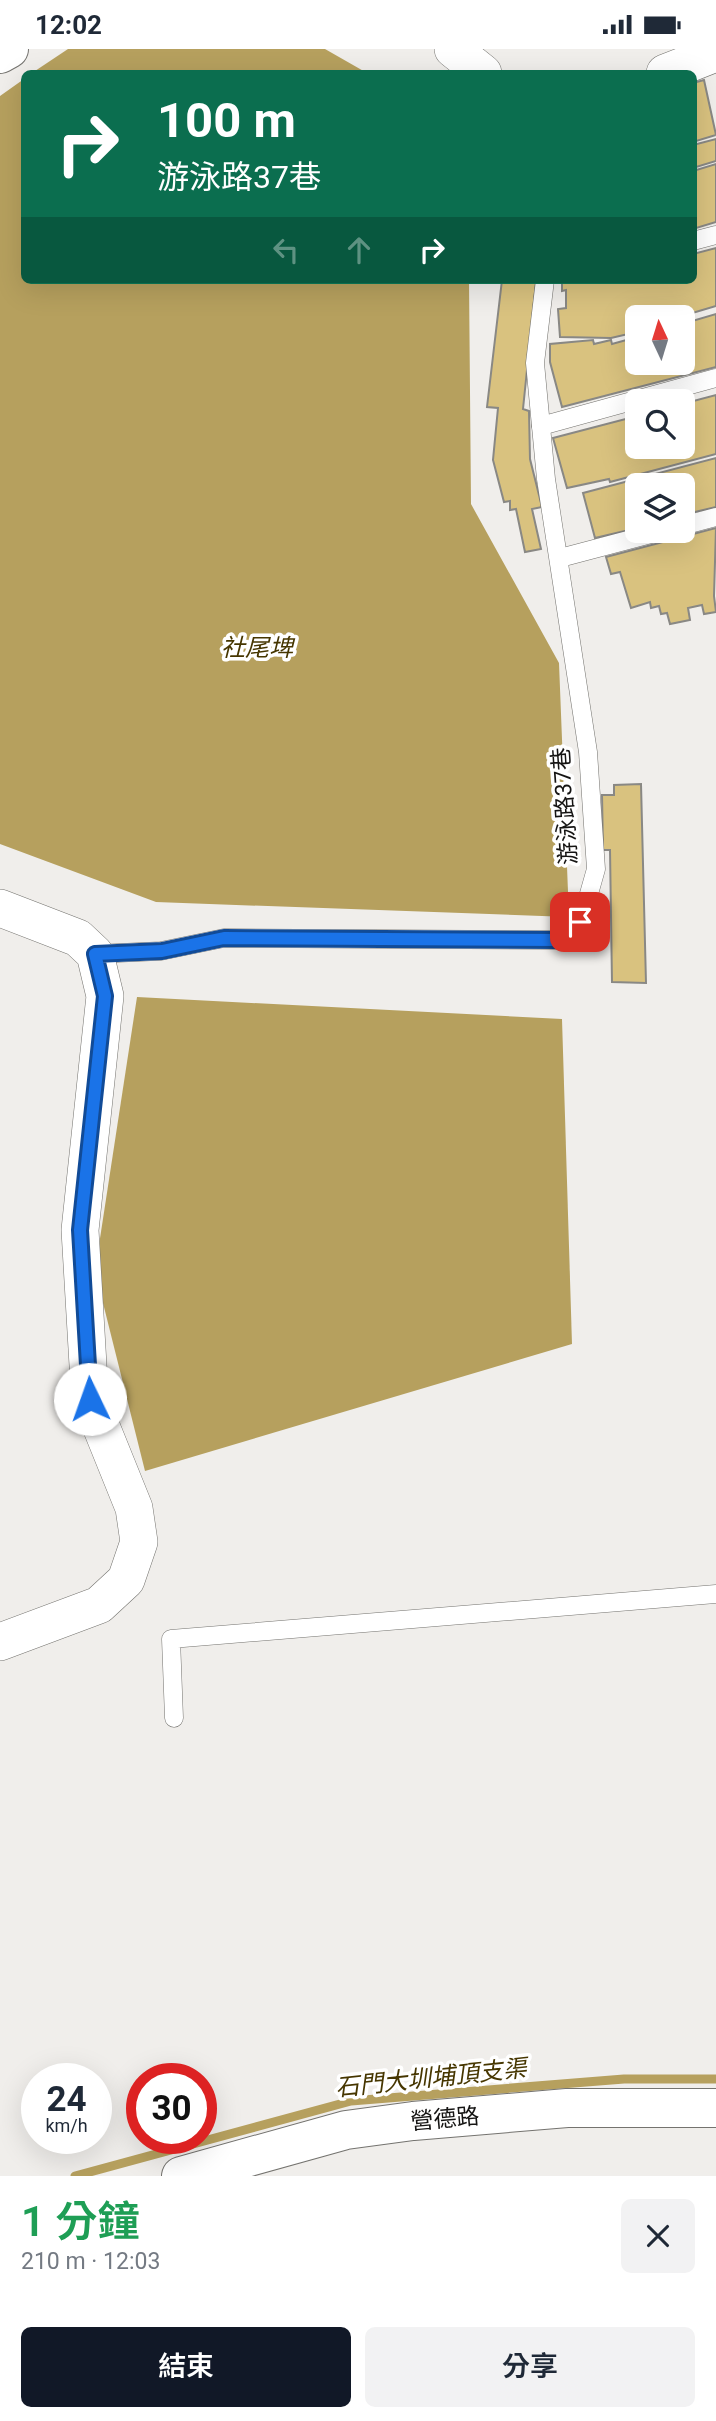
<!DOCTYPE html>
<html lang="zh-TW">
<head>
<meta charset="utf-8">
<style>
	body { margin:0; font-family:Roboto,"Noto Sans TC",sans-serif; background:#f2f2f3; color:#1f2937; height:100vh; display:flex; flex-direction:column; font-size:26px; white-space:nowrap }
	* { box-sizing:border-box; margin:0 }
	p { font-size:23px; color:#747a83 }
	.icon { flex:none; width:38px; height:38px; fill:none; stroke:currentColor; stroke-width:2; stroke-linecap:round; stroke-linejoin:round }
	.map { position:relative; height:2127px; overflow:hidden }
	.panel { display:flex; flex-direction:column; background:#fff; flex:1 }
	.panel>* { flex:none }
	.top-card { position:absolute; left:21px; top:21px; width:676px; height:214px; border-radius:10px; box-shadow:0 7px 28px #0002; background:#0b6e4f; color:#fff; overflow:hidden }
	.needle { width:46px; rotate:356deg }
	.fabs { position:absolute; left:625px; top:256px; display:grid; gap:14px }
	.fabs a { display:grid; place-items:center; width:70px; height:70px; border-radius:10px; background:#fff; box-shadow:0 7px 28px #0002; font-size:35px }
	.speed { position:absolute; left:21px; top:2014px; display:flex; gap:14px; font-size:35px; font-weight:700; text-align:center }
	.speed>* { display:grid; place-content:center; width:91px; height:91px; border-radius:50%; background:#fff; box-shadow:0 7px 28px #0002; line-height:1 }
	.speed small { font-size:18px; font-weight:400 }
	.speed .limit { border:10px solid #d22; background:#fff; color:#111 }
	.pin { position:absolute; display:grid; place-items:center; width:60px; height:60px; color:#fff; margin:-30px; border-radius:14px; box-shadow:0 4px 10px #0006 }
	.me { position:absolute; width:77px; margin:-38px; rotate:357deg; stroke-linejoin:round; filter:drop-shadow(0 0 5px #0008) }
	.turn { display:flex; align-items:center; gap:24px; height:147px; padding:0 21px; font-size:32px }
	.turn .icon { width:91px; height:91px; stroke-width:2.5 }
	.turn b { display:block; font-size:49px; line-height:60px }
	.lanes { display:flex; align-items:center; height:66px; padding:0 21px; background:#0003; justify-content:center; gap:35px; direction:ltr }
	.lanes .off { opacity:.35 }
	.round { display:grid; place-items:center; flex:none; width:74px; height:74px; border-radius:10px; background:#f2f2f3 }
	.head { display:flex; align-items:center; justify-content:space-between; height:119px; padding:0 21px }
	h1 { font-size:42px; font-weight:600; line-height:52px; color:#1e9e55 }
	.cta { display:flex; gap:14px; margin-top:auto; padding:14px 21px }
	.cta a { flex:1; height:80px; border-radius:10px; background:#111827; color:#fff; font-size:28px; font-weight:600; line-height:80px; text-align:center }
	.cta a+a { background:#f2f2f3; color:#1f2937 }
	.status { display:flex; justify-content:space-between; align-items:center; height:49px; padding:0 35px; background:#fff; direction:ltr }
	.status svg { height:19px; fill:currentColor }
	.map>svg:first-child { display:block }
	.water { fill:#b6a05e }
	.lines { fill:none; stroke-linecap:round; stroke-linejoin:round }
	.stream { stroke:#b6a05e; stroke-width:9 }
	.building { fill:#d9c27f; stroke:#898884; stroke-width:2 }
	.service-casing { stroke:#74736f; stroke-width:19 }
	.minor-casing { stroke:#74736f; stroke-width:38 }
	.tertiary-casing { stroke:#74736f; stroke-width:40 }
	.service { stroke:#fff; stroke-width:18 }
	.minor { stroke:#fff; stroke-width:37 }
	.tertiary { stroke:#fff; stroke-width:38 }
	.route-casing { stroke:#114b97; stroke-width:18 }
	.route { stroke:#1a73e8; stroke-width:12 }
	.labels { text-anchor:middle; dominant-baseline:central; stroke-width:7; stroke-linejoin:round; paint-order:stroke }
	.street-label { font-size:23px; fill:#151413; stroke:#fff }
	.water-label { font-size:24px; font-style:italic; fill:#463600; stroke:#fff }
</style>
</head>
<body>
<div class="status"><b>12:02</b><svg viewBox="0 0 49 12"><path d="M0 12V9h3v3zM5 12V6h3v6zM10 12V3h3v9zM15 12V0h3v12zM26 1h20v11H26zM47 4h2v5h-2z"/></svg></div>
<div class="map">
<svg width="716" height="2127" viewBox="0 0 716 2127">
	<rect width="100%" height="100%" fill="#f0eeeb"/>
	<g class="water">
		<path d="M 68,0 L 325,0 L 367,24 L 32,24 Z"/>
		<path d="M 24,30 L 24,231 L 469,231 L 471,455 L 559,614 L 569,868 L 156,853 L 0,795 L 0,47 Z"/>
		<path d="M 137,948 L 562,970 L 572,1295 L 145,1422 L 95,1222 Z"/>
	</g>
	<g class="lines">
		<path class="stream" d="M 75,2127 L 351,2052 L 624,2030 L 716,2030"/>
	</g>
	<g class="building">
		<path d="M 704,31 L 716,86 L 693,93 L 693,34 Z"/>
		<path d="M 716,90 L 716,112 L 693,119 L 693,96 Z"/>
		<path d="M 716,115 L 716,173 L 693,180 L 693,122 Z"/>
		<path d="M 716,199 L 716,257 L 679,268 L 637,268 L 637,283 L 611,289 L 560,288 L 558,260 L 566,259 L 566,241 L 562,242 L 562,231 L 693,231 L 693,205 Z"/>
		<path d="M 502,231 L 536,233 L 523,360 L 529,362 L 530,410 L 542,458 L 532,460 L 541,500 L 525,503 L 516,460 L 510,461 L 510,452 L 504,453 L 493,411 L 498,359 L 487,358 Z"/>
		<path d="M 716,265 L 716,318 L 562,358 L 550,313 L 550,295 L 593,291 L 594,295 L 611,291 L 612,295 L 637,288 L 637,313 L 682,313 L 682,275 Z"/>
		<path d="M 716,346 L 716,405 L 610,433 L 609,430 L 567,439 L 553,389 L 637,367 L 637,397 L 682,397 L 682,355 Z"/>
		<path d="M 716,409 L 716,458 L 682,466 L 682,436 L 637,436 L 637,475 L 627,477 L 629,481 L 595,489 L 583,444 Z"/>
		<path d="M 716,479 L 714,547 L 716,563 L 704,565 L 702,556 L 688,559 L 690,571 L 670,575 L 667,564 L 661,565 L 659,557 L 651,559 L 650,553 L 631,559 L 620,523 L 611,525 L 606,508 Z"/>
		<path d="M 641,735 L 646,934 L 612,933 L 610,801 L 603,801 L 602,746 L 614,746 L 614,736 Z"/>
	</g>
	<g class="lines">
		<defs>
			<g id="service">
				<path d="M 693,192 L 716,186"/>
				<path d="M 541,377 L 716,329"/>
				<path d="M 682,477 L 716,468"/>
				<path d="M 560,509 L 666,481"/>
				<path d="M 95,905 L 161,902 L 224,889 L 559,891 L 581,873 L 596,820 L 588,703 L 546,430 L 535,314 L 545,231"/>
				<path d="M 174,1669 L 171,1590 L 716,1545"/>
			</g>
			<g id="minor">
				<path d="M 453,0 L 483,24"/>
				<path d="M 665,24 L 716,4"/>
				<path d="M 0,859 L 78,889 L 95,905 L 105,947 L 80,1181 L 90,1350 L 134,1459 L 139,1493 L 126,1531 L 99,1556 L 0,1593"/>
			</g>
			<g id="tertiary">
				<path d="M 0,5 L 9,0"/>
				<path d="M 181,2127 L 346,2081 L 413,2072 L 567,2059 L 716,2059"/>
			</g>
		</defs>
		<use href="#service" class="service-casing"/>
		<use href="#minor" class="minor-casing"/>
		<use href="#tertiary" class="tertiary-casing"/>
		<use href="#service" class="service"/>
		<use href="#minor" class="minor"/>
		<use href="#tertiary" class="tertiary"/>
	</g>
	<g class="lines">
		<defs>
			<path id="route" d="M 90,1350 L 80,1181 L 105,947 L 95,905 L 162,902 L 224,889 L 559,891 L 580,873"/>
		</defs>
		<use href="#route" class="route-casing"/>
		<use href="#route" class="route"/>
	</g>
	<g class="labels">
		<g class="street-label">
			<text transform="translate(565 757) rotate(-94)">游泳路37巷</text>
			<text transform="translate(445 2070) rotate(-5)">營德路</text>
		</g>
		<g class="water-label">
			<text x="257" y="599">社尾埤</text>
			<text transform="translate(431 2029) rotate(-6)">石門大圳埔頂支渠</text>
		</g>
	</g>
</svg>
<div class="fabs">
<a><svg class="needle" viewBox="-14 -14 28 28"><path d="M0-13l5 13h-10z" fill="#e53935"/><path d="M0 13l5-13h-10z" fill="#747a83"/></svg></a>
<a><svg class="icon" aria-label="search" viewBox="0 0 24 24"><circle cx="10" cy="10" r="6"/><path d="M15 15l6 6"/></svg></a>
<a><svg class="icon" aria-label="layers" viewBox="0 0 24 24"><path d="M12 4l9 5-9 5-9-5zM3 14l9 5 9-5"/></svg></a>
</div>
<div class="speed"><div>24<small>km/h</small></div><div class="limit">30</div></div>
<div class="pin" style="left:580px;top:873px;background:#d93025"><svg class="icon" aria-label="arrive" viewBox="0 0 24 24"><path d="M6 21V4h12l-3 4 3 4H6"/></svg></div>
<svg class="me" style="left:90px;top:1350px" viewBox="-20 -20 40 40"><circle r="19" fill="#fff"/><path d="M0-13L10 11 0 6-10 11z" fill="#1a73e8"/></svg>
<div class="top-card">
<div class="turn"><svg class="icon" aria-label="right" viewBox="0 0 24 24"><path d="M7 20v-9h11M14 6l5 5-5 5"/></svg><div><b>100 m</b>游泳路37巷</div></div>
<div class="lanes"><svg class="icon off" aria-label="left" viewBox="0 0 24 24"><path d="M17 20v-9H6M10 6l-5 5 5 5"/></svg><svg class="icon off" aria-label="ahead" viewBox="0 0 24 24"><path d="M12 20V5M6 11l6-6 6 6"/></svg><svg class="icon" aria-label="right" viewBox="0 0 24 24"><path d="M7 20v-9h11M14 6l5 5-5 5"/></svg></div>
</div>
</div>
<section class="panel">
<div class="head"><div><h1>1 分鐘</h1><p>210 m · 12:03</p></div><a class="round"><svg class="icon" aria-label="close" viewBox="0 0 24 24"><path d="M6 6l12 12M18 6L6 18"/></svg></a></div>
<div class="cta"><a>結束</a><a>分享</a></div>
</section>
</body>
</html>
